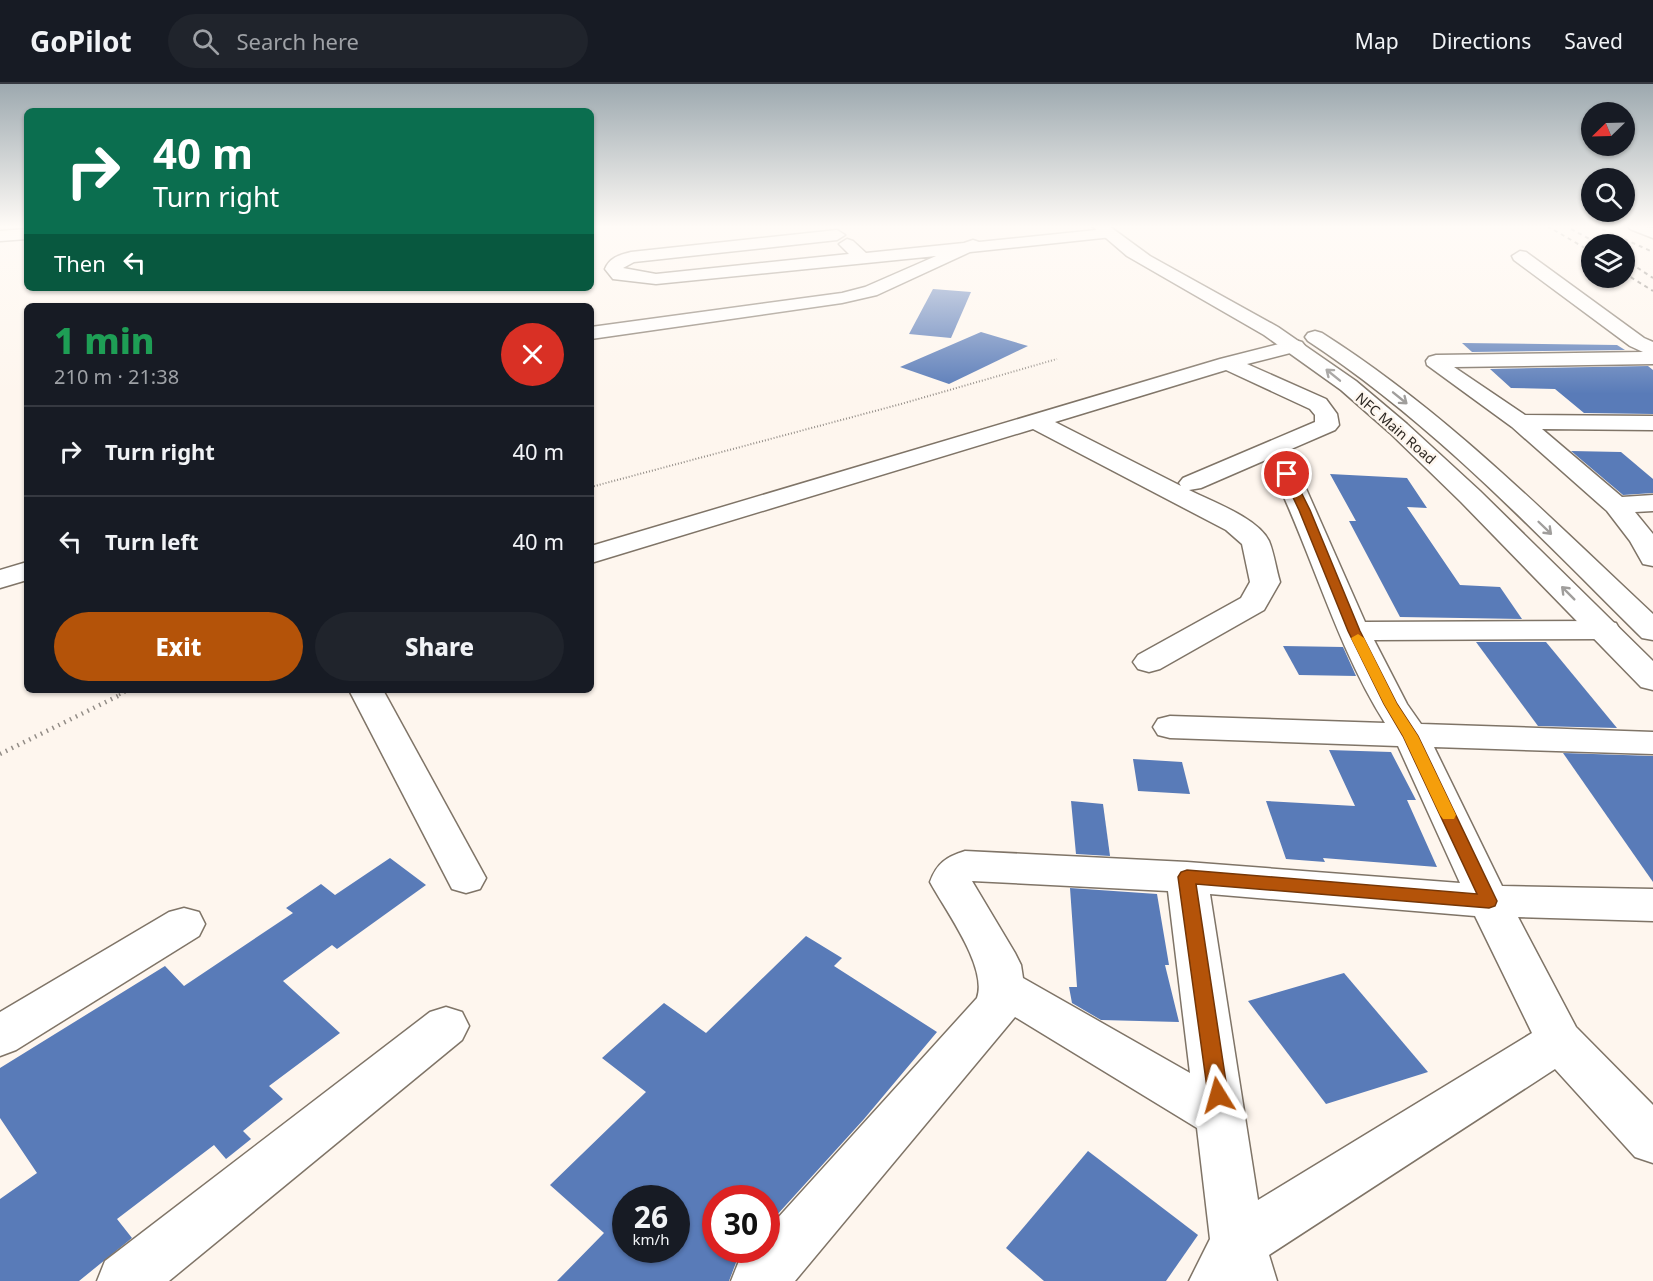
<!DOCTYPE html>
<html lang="en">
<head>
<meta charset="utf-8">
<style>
	body { margin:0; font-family:"Noto Sans",sans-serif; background:#20242c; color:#f1f3f6; height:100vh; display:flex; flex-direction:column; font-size:22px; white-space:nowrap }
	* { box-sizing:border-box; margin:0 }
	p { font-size:20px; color:#9ea1a6 }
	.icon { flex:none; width:33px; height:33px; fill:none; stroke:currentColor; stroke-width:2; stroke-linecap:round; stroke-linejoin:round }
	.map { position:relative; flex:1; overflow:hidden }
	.sheet { position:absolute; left:24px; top:219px; width:570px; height:390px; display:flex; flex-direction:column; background:#171b24; border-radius:9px; box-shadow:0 2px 4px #0004 }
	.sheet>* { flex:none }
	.top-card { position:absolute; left:24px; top:24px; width:570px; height:183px; border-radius:9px; box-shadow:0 2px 4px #0004; background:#0b6e4f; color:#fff; overflow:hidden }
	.needle { width:39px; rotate:247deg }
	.controls { position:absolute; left:1581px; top:18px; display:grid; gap:12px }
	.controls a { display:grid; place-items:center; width:54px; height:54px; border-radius:50%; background:#171b24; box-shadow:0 2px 4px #0004; font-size:30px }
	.speed { position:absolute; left:612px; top:1101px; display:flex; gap:12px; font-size:30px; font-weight:700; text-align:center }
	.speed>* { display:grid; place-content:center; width:78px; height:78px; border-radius:50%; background:#171b24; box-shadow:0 2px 4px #0004; line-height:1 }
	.speed small { font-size:15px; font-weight:400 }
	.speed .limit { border:9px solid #d22; background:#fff; color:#111 }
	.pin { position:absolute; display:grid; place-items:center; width:51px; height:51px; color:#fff; margin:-26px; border:3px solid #fff; border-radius:50%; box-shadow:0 2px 6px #0007 }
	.me { position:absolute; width:66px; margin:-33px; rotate:352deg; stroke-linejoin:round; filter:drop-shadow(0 0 4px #0008) }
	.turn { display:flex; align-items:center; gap:21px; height:126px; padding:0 30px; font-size:27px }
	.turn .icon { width:78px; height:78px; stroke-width:2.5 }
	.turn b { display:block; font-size:42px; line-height:51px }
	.then { display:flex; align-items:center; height:57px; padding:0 30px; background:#0003; gap:12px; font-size:22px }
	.round { display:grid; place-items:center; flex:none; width:63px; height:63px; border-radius:32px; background:#20242c }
	.headline { display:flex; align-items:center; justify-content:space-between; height:102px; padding:0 30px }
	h1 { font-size:36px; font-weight:800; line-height:45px; color:#1e9e55 }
	.button { display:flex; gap:12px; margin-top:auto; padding:12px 30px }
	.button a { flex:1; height:69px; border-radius:36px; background:#b45309; color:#fff; font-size:24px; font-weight:800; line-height:69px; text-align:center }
	.button a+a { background:#20242c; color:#f1f3f6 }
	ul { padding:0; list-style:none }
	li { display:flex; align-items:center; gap:18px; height:90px; padding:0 30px; border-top:2px solid #363941 }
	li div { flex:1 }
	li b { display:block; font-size:22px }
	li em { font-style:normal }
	header { display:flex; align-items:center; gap:36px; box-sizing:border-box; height:84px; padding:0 30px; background:#171b24; border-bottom:2px solid #363941 }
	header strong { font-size:28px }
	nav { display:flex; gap:33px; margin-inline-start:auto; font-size:21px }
	.search { width:420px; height:54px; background:#20242c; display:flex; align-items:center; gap:15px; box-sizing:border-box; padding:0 21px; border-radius:33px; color:#9ea1a6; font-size:22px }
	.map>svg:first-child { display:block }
	.building { fill:#597bb8; fill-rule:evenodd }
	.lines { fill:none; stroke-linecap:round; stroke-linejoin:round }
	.minor-casing { stroke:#7f7467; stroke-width:3 }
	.major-casing { stroke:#7f7467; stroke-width:3 }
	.path-far2 { stroke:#938d87; stroke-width:2; stroke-dasharray:1 2; stroke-linecap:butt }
	.path-far1 { stroke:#938d87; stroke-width:3; stroke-dasharray:1.5 4; stroke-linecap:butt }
	.path { stroke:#938d87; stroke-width:4.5; stroke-dasharray:1.5 5; stroke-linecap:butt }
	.minor { fill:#fff; fill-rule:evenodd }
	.major { fill:#fff; fill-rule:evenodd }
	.rail { stroke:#7c7670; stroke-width:2; stroke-dasharray:4 4; stroke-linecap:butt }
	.oneway { stroke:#a09e9c }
	.route { fill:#b45309; stroke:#753606; stroke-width:1.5 }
	.slow { fill:#f59e0b }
	.labels { text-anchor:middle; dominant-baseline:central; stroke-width:5; stroke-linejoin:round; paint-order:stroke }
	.far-street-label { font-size:14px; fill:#2c2722; stroke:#fef6ee }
</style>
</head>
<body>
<header>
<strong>GoPilot</strong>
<div class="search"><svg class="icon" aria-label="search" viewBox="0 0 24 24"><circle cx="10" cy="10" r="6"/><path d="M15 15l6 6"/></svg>Search here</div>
<nav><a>Map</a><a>Directions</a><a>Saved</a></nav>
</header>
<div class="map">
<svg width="1653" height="1197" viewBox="0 0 1653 1197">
	<rect width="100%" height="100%" fill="#fef6ee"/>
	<g class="building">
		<path d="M 933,205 L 971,208 L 951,254 L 909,250 Z"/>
		<path d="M 981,248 L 1028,262 L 949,300 L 900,283 Z"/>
		<path d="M 1462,259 L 1617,261 L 1625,266 L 1472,268 Z"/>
		<path d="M 1648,282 L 1653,286 L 1653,330 L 1584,329 L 1555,305 L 1511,304 L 1490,285 Z"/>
		<path d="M 1571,367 L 1621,368 L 1653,395 L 1653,409 L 1623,411 Z"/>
		<path d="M 1330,390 L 1407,394 L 1427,424 L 1407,423 L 1460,501 L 1500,503 L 1522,535 L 1400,533 L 1349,437 L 1356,437 Z"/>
		<path d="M 1476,558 L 1546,558 L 1617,644 L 1538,642 Z"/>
		<path d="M 1283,562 L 1343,563 L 1356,592 L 1299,591 Z"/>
		<path d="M 1329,666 L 1391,668 L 1416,716 L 1407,716 L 1437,783 L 1323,774 L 1325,778 L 1286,775 L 1266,717 L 1355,722 Z"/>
		<path d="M 1563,669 L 1653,672 L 1653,798 Z"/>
		<path d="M 1133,675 L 1182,678 L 1190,710 L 1138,707 Z"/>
		<path d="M 1071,717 L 1103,720 L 1110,772 L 1076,770 Z"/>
		<path d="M 390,774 L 426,801 L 337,865 L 332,861 L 283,897 L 340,949 L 269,1002 L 283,1015 L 243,1047 L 251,1055 L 226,1075 L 214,1061 L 117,1135 L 132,1154 L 79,1197 L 0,1197 L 0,1115 L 37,1089 L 0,1034 L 0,984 L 165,882 L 184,902 L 293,829 L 286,824 L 321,800 L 335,811 Z"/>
		<path d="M 1070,804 L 1157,810 L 1169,881 L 1165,881 L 1179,938 L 1101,936 L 1072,919 L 1069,903 L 1077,903 Z"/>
		<path d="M 806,852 L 842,874 L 834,882 L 937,948 L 864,1035 L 766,1143 L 766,1114 L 716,1114 L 716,1166 L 747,1166 L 737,1176 L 729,1197 L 557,1197 L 604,1149 L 550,1101 L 646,1008 L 602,974 L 664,919 L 706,949 ZM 626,1114 L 676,1114 L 676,1166 L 626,1166 Z"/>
		<path d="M 1344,889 L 1428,988 L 1326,1020 L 1248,917 Z"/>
		<path d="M 1088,1067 L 1198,1151 L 1166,1197 L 1044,1197 L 1006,1164 Z"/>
	</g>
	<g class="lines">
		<defs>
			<g id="minor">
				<path d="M 1628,142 L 1653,144 L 1653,154 L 1630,145 Z"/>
				<path d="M 27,145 L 27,155 L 0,157 L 0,147 Z"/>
				<path d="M 1106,145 L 1114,150 L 1112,153 L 970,168 L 877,211 L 842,219 L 591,255 L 591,243 L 842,209 L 865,203 L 936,172 L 656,200 L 613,195 L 605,185 C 610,173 620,171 631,168 L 837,146 L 845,151 L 837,156 L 634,178 L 623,184 L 656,190 L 849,170 L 839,160 L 847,155 L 853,157 L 866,169 L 964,159 L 973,156 L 979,158 Z"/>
				<path d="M 1520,167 L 1526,168 L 1644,254 L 1653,258 L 1653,280 L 1454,283 L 1525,331 L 1653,332 L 1653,346 L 1542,345 L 1622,413 L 1653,411 L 1653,427 L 1635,428 L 1653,450 L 1653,482 L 1643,480 L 1630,457 L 1607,427 L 1512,343 L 1427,281 L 1426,277 L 1429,273 L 1436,271 L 1643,268 L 1630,262 L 1514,176 L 1512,172 Z"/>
				<path d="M 1295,256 L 1302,258 L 1305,262 L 1302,266 L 1247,280 L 1326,315 L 1337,330 L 1339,341 L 1335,346 L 1201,404 L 1189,406 C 1211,417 1258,434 1269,457 C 1274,469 1276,485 1280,498 L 1264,526 L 1160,585 L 1149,588 L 1138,585 L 1133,578 L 1138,571 L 1241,514 L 1250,498 L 1242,460 L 1226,446 L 1033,345 L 591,479 L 591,462 L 1220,275 ZM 1226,286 L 1310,325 L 1315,331 L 1315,338 L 1183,394 L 1179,399 L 1181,402 L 1055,338 Z"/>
				<path d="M 1287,383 L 1296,386 L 1300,391 L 1365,538 L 1605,537 L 1616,539 L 1620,546 L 1616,553 L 1605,555 L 1374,556 L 1407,620 L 1421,640 L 1653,648 L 1653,670 L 1434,663 L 1502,802 L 1653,805 L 1653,837 L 1518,833 L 1576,943 L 1653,1021 L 1653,1079 L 1635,1073 L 1555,985 L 1269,1171 L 1277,1197 L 1189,1197 L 1210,1155 L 1197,1044 L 1015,933 L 795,1197 L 731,1197 L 739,1177 L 750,1166 L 766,1166 L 766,1147 L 977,914 C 988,883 945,826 930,798 C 937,779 946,773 965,767 L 1187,778 L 1460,799 L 1398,662 L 1170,654 L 1158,651 L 1153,643 L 1158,635 L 1170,632 L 1385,639 C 1337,563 1313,473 1274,391 L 1278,386 ZM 972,797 L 1168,807 L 1190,989 L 1023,894 L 1021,881 L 1015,869 ZM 1210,810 L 1475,832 L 1532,949 L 1258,1116 Z"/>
				<path d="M 27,478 L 27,496 L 0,504 L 0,486 Z"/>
				<path d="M 349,606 L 383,606 L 486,794 L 480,805 L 466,809 L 452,805 Z"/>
				<path d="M 184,824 L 199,828 L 205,840 L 199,852 L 16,966 L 0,972 L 0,928 L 169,828 Z"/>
				<path d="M 446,923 L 462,928 L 469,942 L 462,956 L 169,1197 L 97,1197 L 105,1177 L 430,928 Z"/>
			</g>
			<g id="major">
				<path d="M 1092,142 L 1109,142 L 1150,172 L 1278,243 L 1356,297 L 1407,340 L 1480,407 L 1653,577 L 1653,606 L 1641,603 L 1461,418 L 1390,349 L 1341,306 L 1264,251 L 1127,172 Z"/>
				<path d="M 1315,247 L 1322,249 C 1445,327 1547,431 1653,530 L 1653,556 L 1642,554 C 1536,449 1433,339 1308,257 L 1305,253 L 1308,249 Z"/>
			</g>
		</defs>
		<use href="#minor" class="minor-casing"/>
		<use href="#major" class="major-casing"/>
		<path class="path-far2" d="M 591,403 L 901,320 L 1057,275"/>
		<path class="path-far1" d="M 119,611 L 130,606"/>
		<path class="path" d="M 0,670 L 122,610"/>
		<use href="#minor" class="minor"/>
		<use href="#major" class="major"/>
		<g class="rail">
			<path d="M 1547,142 L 1592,168"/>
			<path d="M 1595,142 L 1653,168"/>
			<path d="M 1571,145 L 1599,160"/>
			<path d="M 1624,175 L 1653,194"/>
			<path d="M 1624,189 L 1653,207"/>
		</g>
	</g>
	<defs><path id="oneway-shaft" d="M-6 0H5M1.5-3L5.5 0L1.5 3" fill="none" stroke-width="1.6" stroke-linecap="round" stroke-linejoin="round" transform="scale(1.5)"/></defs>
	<g class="oneway">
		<use href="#oneway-shaft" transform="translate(1333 291) rotate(-141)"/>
		<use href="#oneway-shaft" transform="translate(1400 314) rotate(39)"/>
		<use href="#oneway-shaft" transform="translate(1545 444) rotate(44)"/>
		<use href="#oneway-shaft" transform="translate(1568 509) rotate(-135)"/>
	</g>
	<linearGradient id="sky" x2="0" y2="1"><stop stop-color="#9da9af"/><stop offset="0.46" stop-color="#fffbf7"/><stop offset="1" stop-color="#fffbf7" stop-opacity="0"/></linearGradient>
	<rect width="1653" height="310" fill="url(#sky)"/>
	<path class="route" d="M 1287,387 L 1292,390 L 1310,426 L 1360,547 L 1397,620 L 1418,652 L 1497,817 L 1495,822 L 1489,824 L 1196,800 L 1228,1011 L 1225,1017 L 1218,1020 L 1211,1017 L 1208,1011 L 1178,793 L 1181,788 L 1187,786 L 1477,810 L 1403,652 L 1384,620 L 1348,547 L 1299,426 L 1282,390 Z"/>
	<path class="slow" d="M 1358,550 L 1364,554 L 1397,620 L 1418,652 L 1456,731 L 1454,735 L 1443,735 L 1440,731 L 1403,652 L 1384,620 L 1351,554 Z"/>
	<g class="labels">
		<g class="far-street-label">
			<text transform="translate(1396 344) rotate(41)">NFC Main Road</text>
		</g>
	</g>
</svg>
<div class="controls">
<a><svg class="needle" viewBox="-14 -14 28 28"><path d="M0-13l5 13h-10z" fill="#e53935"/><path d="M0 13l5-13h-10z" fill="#9ea1a6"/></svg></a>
<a><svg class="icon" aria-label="search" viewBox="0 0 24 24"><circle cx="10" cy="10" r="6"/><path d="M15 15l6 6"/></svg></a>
<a><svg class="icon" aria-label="layers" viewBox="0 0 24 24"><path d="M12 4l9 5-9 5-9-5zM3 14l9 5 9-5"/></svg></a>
</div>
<div class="speed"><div>26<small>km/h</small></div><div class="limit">30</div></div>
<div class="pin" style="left:1287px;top:390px;background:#d93025"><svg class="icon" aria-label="arrive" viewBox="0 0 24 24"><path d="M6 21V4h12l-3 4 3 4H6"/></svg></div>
<svg class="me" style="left:1218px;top:1011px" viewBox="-20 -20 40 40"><path d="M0-17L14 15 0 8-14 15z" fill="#b45309" stroke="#fff" stroke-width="4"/></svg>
<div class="top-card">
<div class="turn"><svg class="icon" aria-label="right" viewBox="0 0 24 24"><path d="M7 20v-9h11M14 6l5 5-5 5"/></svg><div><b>40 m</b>Turn right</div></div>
<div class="then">Then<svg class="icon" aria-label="left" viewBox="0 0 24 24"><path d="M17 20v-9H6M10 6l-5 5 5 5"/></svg></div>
</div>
<section class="sheet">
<div class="headline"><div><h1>1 min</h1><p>210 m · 21:38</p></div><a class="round" style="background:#d93025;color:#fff"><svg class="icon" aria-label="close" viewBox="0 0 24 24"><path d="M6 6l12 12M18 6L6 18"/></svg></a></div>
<ul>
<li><svg class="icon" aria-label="right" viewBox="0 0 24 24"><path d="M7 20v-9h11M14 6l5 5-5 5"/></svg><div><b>Turn right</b></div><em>40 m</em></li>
<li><svg class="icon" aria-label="left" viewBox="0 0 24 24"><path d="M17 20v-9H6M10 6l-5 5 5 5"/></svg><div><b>Turn left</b></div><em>40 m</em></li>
</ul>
<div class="button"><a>Exit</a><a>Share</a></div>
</section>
</div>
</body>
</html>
